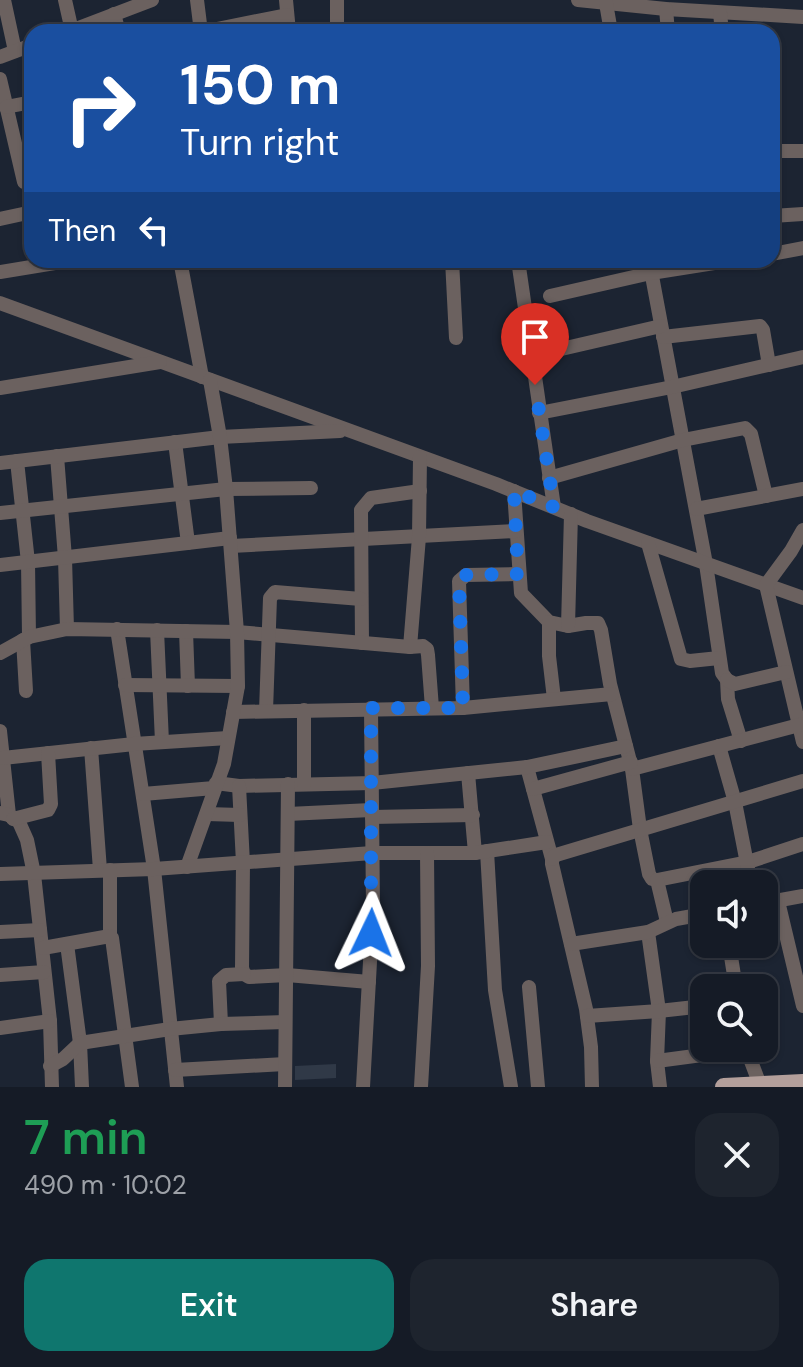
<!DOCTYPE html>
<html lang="en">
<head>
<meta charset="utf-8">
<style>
	body { margin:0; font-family:"DM Sans",sans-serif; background:#1e242e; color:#f1f3f6; height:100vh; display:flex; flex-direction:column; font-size:30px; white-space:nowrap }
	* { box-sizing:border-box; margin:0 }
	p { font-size:26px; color:#9da1a7 }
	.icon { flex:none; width:44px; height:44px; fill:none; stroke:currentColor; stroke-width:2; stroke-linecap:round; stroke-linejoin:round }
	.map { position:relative; height:1087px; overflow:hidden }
	.side { display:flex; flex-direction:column; background:#151b26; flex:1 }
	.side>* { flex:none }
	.guide { position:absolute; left:24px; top:24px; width:756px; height:244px; border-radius:24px; box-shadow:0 2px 6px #0004,0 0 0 2px #343943; background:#1a4fa0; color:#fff; overflow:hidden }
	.controls { position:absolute; left:690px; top:870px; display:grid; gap:16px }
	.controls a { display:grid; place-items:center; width:88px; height:88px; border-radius:16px; background:#151b26; box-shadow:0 2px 6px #0004,0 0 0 2px #343943; font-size:40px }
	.pin { position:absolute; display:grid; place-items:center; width:68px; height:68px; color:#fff; margin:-82px -34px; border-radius:50% 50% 50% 0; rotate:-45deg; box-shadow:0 0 8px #0007 }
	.pin .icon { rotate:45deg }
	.me { position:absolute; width:88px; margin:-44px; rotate:2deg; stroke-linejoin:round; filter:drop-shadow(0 0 6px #0008) }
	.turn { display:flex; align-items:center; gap:28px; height:168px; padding:0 24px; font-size:36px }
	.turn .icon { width:104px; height:104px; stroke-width:2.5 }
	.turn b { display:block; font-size:56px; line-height:68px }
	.then { display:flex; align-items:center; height:76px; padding:0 24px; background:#0003; gap:16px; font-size:30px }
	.round { display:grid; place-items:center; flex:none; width:84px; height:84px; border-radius:24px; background:#1e242e }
	.overview { display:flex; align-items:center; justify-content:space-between; height:136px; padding:0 24px }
	h1 { font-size:48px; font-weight:600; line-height:60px; color:#1e9e55 }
	.cta { display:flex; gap:16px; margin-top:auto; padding:16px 24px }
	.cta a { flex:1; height:92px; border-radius:24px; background:#0f766e; color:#fff; font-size:32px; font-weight:600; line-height:92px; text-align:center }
	.cta a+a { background:#1e242e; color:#f1f3f6 }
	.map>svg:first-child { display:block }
	.building { fill:#303947 }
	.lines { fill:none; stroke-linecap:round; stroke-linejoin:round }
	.minor { stroke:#6b615f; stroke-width:14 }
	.major { stroke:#b39f9b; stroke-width:18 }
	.route { stroke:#1a73e8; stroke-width:14; stroke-dasharray:0 25.2 }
</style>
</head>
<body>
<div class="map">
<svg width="803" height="1087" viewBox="0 0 803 1087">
	<rect width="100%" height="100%" fill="#1c2432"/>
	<path class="building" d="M 336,1064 L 336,1078 L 295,1080 L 295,1066 Z"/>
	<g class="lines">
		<g class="minor">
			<path d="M 4,0 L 15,51"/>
			<path d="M 65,0 L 72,31"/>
			<path d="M 197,0 L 201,32"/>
			<path d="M 286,0 L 289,32"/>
			<path d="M 578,0 L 666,9 L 803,17"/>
			<path d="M 606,3 L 611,32"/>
			<path d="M 666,9 L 668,32"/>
			<path d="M 720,13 L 722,32"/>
			<path d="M 114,14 L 119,32"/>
			<path d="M 68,32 L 152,0"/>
			<path d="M 202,32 L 287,15"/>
			<path d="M 337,32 L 337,0"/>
			<path d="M 0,57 L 32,45"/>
			<path d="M 0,79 L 24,182"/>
			<path d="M 6,107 L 32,102"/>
			<path d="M 773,151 L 803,151"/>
			<path d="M 772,216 L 803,214"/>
			<path d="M 0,219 L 32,212"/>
			<path d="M 772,254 L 803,248"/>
			<path d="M 180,260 L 202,377"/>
			<path d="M 452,260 L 456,338"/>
			<path d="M 518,260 L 554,507"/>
			<path d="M 649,260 L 706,564 L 722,673 L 727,680 L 728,699 L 741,741"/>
			<path d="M 0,272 L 73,260"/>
			<path d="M 550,296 L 651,273 L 733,260"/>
			<path d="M 0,303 L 496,484 L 587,521 L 803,598"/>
			<path d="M 663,337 L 760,326 L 763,330 L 769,365"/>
			<path d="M 531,356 L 661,326"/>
			<path d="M 0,388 L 160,362"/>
			<path d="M 539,413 L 672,387 L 803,357"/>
			<path d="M 175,442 L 188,543"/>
			<path d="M 57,456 L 65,558 L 67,629"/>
			<path d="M 17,461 L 28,562 L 29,637"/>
			<path d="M 0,463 L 220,437 L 340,431"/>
			<path d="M 549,478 L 683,440 L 745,428 L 751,434 L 766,496"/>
			<path d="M 514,491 L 521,593 L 549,622 L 568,626 L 586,623 L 598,623 L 601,630 L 610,684 L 632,769 L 640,829 L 649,874 L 652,879 L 657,880 L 748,862 L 803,844"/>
			<path d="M 696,509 L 803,489"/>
			<path d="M 0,513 L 226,489 L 311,488"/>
			<path d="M 803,530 L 791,551 L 766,585 L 803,742"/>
			<path d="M 648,543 L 681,659 L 690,661 L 719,658"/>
			<path d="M 231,546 L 516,531"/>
			<path d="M 0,565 L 230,538"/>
			<path d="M 549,622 L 549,656 L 554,699"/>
			<path d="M 568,626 L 571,514"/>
			<path d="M 117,629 L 154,869 L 177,1087"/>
			<path d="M 157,630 L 162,742"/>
			<path d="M 186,631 L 188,686"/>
			<path d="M 23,640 L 26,691"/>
			<path d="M 362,643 L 361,510 L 371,498 L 420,491"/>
			<path d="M 410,647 L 419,537 L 420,457"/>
			<path d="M 0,653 L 29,637 L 67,629 L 237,632 L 410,647 L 423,646 L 427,649 L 428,655 L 432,708"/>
			<path d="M 727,680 L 735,684 L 786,672"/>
			<path d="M 125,685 L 238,686"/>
			<path d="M 463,708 L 459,581 L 466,575 L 518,574"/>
			<path d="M 266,711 L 270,598 L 275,592 L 361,599"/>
			<path d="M 233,712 L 463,708 L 612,694"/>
			<path d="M 0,731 L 9,815"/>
			<path d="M 719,746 L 735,802 L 751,884"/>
			<path d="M 91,748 L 100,870"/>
			<path d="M 3,758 L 134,744 L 228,738"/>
			<path d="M 527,767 L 552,859 L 552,864 L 586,1009 L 591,1047 L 592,1087"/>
			<path d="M 632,769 L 803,724"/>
			<path d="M 468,773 L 475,853"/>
			<path d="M 216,783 L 239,786 L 372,783 L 527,767 L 626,746"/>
			<path d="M 304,784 L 304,710"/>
			<path d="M 239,786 L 243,863 L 242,968 L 244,974 L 249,977 L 287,975 L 369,982"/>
			<path d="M 533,789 L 631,762"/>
			<path d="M 143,794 L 214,788"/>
			<path d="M 0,813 L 9,815 L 19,822 L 27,840 L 34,874 L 50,1021 L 52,1087"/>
			<path d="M 207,814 L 240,815"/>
			<path d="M 288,814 L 371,810"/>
			<path d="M 372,817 L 473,815"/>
			<path d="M 13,819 L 48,810 L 51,804 L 48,753"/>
			<path d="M 487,851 L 495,990 L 511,1087"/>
			<path d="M 552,859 L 556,855 L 803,781"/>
			<path d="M 187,867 L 224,764 L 238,686 L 237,632 L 226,489 L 220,437 L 210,380"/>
			<path d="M 0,874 L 154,869 L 372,853 L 475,853 L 547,842"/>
			<path d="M 657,880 L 667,922"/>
			<path d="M 778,901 L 803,1006"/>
			<path d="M 764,903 L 803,896"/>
			<path d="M 0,932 L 40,930"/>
			<path d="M 648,932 L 659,1011 L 657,1061 L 660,1087"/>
			<path d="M 110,936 L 110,870"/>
			<path d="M 67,944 L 80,1043 L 82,1087"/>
			<path d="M 571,944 L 648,932 L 676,919 L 704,914"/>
			<path d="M 729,944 L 736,988"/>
			<path d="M 43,948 L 110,936 L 112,938 L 132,1087"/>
			<path d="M 0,975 L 44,972"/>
			<path d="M 529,987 L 538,1087"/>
			<path d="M 587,1016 L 659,1011 L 704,1006"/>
			<path d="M 221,1024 L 219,981 L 226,975 L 244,974"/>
			<path d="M 0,1028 L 50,1021"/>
			<path d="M 746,1048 L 760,1085"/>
			<path d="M 657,1061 L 747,1049"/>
			<path d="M 50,1066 L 63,1059 L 80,1043 L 170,1029 L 221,1024 L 285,1022"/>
			<path d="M 175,1070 L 285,1064"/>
			<path d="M 285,1087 L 288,784"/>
			<path d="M 363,1087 L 373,908 L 371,708"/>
			<path d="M 421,1087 L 428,966 L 427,853"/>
		</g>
		<path class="major" d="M 724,1087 L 803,1083"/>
	</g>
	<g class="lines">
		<path class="route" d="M 371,933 L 371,708 L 463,708 L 459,581 L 466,575 L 518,574 L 514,491 L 554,507 L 535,385"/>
	</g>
</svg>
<div class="controls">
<a><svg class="icon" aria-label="sound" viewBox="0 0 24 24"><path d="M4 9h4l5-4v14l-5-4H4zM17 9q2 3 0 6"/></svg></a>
<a><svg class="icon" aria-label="search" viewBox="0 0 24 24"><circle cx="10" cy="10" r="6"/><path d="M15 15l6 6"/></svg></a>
</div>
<div class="pin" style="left:535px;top:385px;background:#d93025"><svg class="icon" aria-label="arrive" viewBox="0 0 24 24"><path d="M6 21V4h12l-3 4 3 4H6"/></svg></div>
<svg class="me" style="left:371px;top:933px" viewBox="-20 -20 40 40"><path d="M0-17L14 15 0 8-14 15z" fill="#1a73e8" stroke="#fff" stroke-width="4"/></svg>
<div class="guide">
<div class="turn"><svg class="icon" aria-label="right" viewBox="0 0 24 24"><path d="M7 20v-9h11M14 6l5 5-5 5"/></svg><div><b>150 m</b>Turn right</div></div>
<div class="then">Then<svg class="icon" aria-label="left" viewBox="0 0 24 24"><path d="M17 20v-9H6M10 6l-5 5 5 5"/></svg></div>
</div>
</div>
<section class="side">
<div class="overview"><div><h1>7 min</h1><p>490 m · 10:02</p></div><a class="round"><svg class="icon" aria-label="close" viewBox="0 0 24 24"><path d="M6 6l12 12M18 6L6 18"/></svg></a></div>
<div class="cta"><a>Exit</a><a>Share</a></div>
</section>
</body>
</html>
